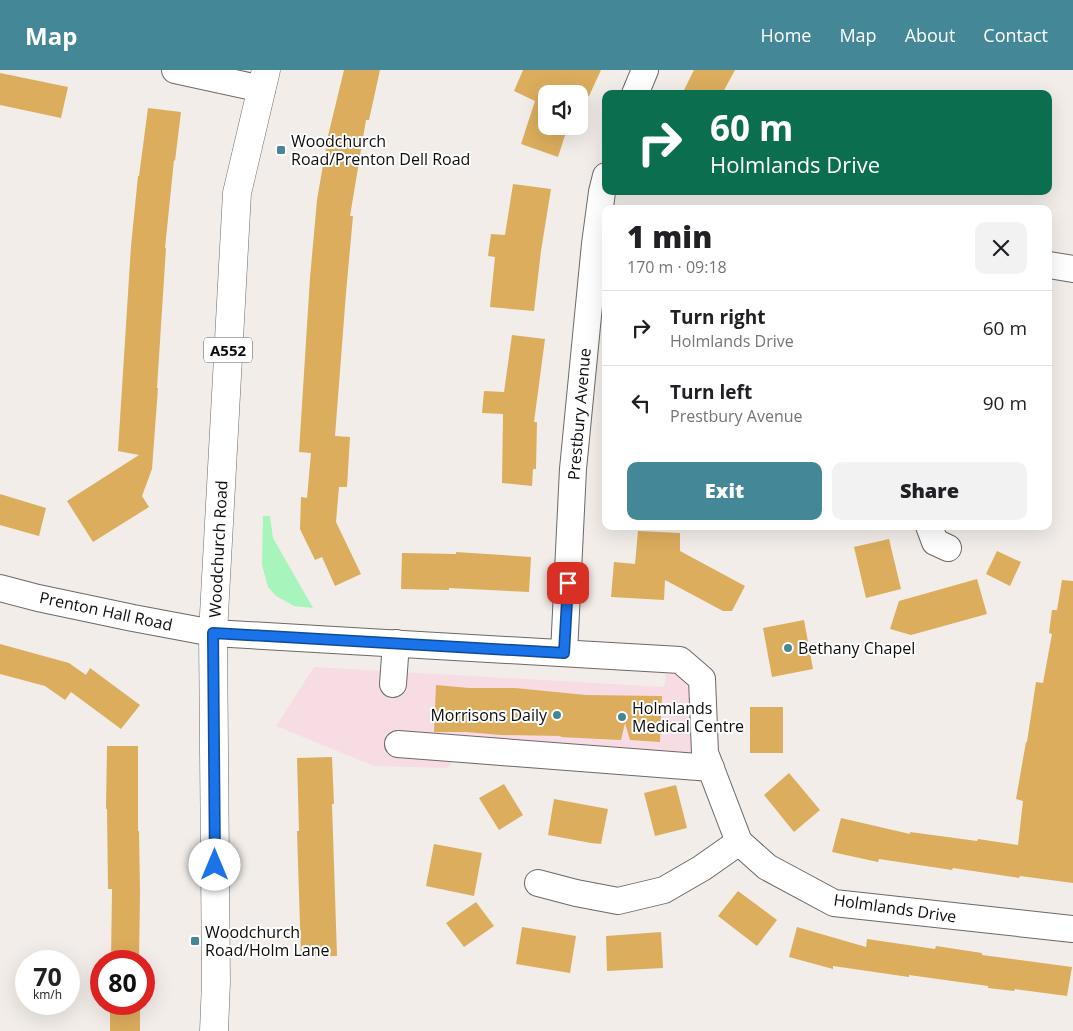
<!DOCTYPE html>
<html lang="en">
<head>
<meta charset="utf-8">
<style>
	body { margin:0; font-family:"Open Sans",sans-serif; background:#f2f2f2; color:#202124; height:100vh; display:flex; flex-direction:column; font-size:19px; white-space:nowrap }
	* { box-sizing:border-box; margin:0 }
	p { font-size:16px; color:#757577 }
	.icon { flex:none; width:28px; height:28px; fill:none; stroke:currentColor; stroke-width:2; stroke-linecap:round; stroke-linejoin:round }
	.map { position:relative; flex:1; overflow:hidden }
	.sheet { position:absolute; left:602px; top:135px; width:450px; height:325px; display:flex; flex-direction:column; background:#fff; border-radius:10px; box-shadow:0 5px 20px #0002 }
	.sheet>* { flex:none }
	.hud { position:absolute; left:602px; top:20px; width:450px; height:105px; border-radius:10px; box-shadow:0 5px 20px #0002; background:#0b6e4f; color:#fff; overflow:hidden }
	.buttons { position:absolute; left:538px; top:15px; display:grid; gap:10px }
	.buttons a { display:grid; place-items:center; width:50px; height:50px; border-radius:10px; background:#fff; box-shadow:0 5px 20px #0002; font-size:25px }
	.speed { position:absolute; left:15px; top:880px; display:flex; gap:10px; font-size:25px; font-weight:700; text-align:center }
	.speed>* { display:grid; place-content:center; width:65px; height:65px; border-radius:50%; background:#fff; box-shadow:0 5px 20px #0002; line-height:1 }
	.speed small { font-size:12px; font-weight:400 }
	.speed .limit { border:8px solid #d22; background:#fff; color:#111 }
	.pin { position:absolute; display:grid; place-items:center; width:42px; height:42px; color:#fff; margin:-21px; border-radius:10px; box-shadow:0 2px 8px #0006 }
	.me { position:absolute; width:55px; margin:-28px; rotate:0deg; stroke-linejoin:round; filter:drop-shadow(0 0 4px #0008) }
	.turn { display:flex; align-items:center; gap:18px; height:105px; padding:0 25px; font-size:22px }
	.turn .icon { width:65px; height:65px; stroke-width:2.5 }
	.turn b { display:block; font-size:35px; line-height:42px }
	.round { display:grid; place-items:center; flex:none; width:52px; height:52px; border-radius:10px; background:#f2f2f2 }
	.head { display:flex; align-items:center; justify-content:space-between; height:85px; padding:0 25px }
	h1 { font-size:30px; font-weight:800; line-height:38px }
	.button { display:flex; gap:10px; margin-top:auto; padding:10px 25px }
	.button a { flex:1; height:58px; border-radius:10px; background:#448897; color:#fff; font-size:20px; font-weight:800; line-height:58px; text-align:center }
	.button a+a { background:#f2f2f2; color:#202124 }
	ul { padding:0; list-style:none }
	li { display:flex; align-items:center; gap:15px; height:75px; padding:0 25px; border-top:1px solid #e0e0e0 }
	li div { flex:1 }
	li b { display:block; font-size:19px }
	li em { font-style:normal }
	header { display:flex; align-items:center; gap:30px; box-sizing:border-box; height:70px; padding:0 25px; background:#448897; color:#fff }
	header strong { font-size:24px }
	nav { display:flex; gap:28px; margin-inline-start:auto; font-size:18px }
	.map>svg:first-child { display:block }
	.commercial { fill:#f7dce3 }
	.green { fill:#a7f5bc }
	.building { fill:#dbad5d }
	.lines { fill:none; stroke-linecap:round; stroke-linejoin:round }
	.minor-casing { stroke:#6d6865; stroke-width:28 }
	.highway-casing { stroke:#6d6865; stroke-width:29 }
	.minor { stroke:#fff; stroke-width:26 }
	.highway { stroke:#fff; stroke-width:28 }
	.route-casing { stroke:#114b97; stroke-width:12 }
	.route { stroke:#1a73e8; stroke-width:9 }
	.poi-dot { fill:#448897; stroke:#fff; stroke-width:2 }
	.labels { text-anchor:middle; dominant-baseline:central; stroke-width:4; stroke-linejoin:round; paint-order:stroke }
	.shield { fill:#fff; stroke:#575655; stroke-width:1 }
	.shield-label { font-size:15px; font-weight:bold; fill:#0f0d0c }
	.poi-label { font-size:16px; fill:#0f0d0c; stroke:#fff; text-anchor:start }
	.street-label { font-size:16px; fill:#0f0d0c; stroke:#fff }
</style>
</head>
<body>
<header>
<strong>Map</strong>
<nav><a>Home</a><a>Map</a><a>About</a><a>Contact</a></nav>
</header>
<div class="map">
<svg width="1073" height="961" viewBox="0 0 1073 961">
	<rect width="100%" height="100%" fill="#f2ede9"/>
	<path class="commercial" d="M 314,597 L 664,617 L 666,604 L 680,602 L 695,612 L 698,704 L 457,686 L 447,698 L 374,696 L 276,656 Z"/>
	<path class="green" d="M 263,446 L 270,446 L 273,468 L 313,538 L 294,536 L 276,526 L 268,517 L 262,495 Z"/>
	<g class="building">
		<path d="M 344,0 L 380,0 L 369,50 L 366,50 L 350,146 L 353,146 L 346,223 L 335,366 L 350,367 L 347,417 L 339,417 L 336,452 L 361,504 L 335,516 L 322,487 L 315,490 L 300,459 L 301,427 L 307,428 L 311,383 L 299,382 L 310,208 L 317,130 L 328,66 Z"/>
		<path d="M 523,0 L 601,0 L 589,26 L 580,22 L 579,25 L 579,24 L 546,24 L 546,56 L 568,56 L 558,87 L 521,74 L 535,31 L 514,21 Z"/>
		<path d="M 694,0 L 735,0 L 722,24 L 682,24 Z"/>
		<path d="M 0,3 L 68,17 L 61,48 L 0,35 Z"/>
		<path d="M 148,38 L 181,42 L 175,91 L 174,90 L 165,178 L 166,178 L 157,318 L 158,318 L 152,399 L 142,426 L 149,437 L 93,472 L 67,431 L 139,385 L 118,381 L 131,176 L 138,106 L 139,106 Z"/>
		<path d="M 513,114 L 551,119 L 541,181 L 534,241 L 490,237 L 495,187 L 488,186 L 491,164 L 505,165 Z"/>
		<path d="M 512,265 L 545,269 L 534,352 L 537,352 L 536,399 L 533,399 L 532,416 L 502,413 L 503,344 L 482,343 L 484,321 L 504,322 Z"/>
		<path d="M 0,424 L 46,438 L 39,466 L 0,455 Z"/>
		<path d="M 638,461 L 680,463 L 680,481 L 745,516 L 732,541 L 723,541 L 665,510 L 664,530 L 611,527 L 614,492 L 635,494 Z"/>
		<path d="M 889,469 L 901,519 L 866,528 L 854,477 Z"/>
		<path d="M 997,481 L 1021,492 L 1010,516 L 986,504 Z"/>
		<path d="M 456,482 L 531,487 L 529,522 L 449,518 L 449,520 L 401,519 L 402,483 L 456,484 Z"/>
		<path d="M 977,509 L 987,544 L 911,565 L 890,559 L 899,531 Z"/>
		<path d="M 1062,510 L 1073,511 L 1073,813 L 1020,806 L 1019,808 L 953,798 L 952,800 L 879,789 L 878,792 L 832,782 L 841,748 L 910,764 L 910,762 L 977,771 L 978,769 L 1018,775 L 1023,731 L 1016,729 L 1026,672 L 1027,672 L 1036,612 L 1043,613 L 1052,564 L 1049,563 L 1052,540 L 1057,540 Z"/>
		<path d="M 804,550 L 813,599 L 772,607 L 763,558 Z"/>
		<path d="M 0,574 L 69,593 L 86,605 L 90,598 L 140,635 L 121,659 L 71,622 L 65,630 L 45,616 L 0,604 Z"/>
		<path d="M 436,615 L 469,618 L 515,618 L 586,625 L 662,626 L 660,672 L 630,670 L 625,653 L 621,670 L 559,667 L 562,666 L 501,665 L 466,662 L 434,662 Z"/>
		<rect x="750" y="637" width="33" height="46"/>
		<path d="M 107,676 L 138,676 L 138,761 L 139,761 L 140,823 L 139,891 L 111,891 L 112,819 L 108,819 L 107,739 L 106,739 Z"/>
		<path d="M 332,687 L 334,734 L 332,734 L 337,886 L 301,887 L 297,761 L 299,761 L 297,688 Z"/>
		<path d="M 789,703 L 820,740 L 794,762 L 764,725 Z"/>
		<path d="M 504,714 L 523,745 L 499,760 L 479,728 Z"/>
		<path d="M 676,715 L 687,758 L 655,766 L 644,723 Z"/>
		<path d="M 554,729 L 608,739 L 601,774 L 591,773 L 548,765 Z"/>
		<path d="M 434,774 L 482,783 L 474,826 L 426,816 Z"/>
		<path d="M 738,821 L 777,850 L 757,876 L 718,846 Z"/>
		<path d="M 476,832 L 494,856 L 464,877 L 446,853 Z"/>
		<path d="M 522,857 L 576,866 L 570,903 L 516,894 Z"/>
		<path d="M 797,857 L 866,877 L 867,869 L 935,879 L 936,876 L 982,883 L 982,885 L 1072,897 L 1067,926 L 1015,919 L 1014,921 L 988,918 L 988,916 L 909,905 L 909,907 L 833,896 L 833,899 L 789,887 Z"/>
		<path d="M 661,862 L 663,898 L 607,901 L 606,866 Z"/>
		<rect x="110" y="934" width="30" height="27"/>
	</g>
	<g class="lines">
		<defs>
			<g id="minor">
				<path d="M 175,0 L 262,19"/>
				<path d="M 635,24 L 645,0"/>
				<path d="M 1049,195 L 1073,199"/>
				<path d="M 929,456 L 935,472 L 948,478"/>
				<path d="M 0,518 L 38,528 L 133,548 L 213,563 L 680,590 L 702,609 L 705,683 L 739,772 L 767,797 L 834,833 L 1073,859"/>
				<path d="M 564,583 L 573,399 L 595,174 L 602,122 L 606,106"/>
				<path d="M 393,614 L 396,573"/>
				<path d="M 398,674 L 711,698"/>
				<path d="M 538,813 L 576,823 L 618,831 L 664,820 L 702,798 L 739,772"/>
			</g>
			<path id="highway" d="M 214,961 L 216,912 L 213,563 L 233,196 L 237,123 L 266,0"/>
		</defs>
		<use href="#minor" class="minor-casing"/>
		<use href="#highway" class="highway-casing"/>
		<use href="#minor" class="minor"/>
		<use href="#highway" class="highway"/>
	</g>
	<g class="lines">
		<defs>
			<path id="route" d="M 215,795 L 213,563 L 564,583 L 568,513"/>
		</defs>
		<use href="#route" class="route-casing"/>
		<use href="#route" class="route"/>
	</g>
	<g class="poi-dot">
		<rect x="276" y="75" width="10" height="10" rx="2.5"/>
		<circle cx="788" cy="578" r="5"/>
		<circle cx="557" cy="645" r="5"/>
		<circle cx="622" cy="647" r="5"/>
		<rect x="190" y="866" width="10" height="10" rx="2.5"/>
	</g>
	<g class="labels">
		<rect class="shield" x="204" y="267.5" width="48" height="25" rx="4"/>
		<g class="shield-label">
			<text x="228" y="280">A552</text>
		</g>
		<g class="poi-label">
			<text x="291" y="71">Woodchurch<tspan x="291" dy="18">Road/Prenton Dell Road</tspan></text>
			<text x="798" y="578">Bethany Chapel</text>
			<text x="632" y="638">Holmlands<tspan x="632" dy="18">Medical Centre</tspan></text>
			<text x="547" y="645" text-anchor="end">Morrisons Daily</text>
			<text x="205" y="862">Woodchurch<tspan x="205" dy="18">Road/Holm Lane</tspan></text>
		</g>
		<g class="street-label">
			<text transform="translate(579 344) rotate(-85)">Prestbury Avenue</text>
			<text transform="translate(218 479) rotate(-87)">Woodchurch Road</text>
			<text transform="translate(106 541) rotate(12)">Prenton Hall Road</text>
			<text transform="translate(895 838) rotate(8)">Holmlands Drive</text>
		</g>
	</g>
</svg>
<div class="buttons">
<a><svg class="icon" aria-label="sound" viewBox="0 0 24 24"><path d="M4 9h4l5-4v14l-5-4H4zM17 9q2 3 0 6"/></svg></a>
</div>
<div class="speed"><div>70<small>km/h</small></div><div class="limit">80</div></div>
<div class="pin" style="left:568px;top:513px;background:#d93025"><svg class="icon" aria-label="arrive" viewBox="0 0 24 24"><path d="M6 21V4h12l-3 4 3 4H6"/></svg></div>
<svg class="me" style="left:215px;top:795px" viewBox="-20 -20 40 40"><circle r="19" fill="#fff"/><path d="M0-13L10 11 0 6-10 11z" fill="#1a73e8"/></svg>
<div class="hud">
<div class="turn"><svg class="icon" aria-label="right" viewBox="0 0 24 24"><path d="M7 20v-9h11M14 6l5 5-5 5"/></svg><div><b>60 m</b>Holmlands Drive</div></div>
</div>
<section class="sheet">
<div class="head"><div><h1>1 min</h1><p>170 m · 09:18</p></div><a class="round"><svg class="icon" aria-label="close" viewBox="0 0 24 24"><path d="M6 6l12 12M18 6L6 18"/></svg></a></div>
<ul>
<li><svg class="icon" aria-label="right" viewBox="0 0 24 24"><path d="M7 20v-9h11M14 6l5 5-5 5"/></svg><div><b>Turn right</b><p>Holmlands Drive</p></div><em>60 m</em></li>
<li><svg class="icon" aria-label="left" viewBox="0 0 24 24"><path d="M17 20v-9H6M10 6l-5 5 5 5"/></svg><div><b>Turn left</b><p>Prestbury Avenue</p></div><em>90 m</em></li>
</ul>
<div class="button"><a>Exit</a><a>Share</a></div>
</section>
</div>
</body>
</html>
